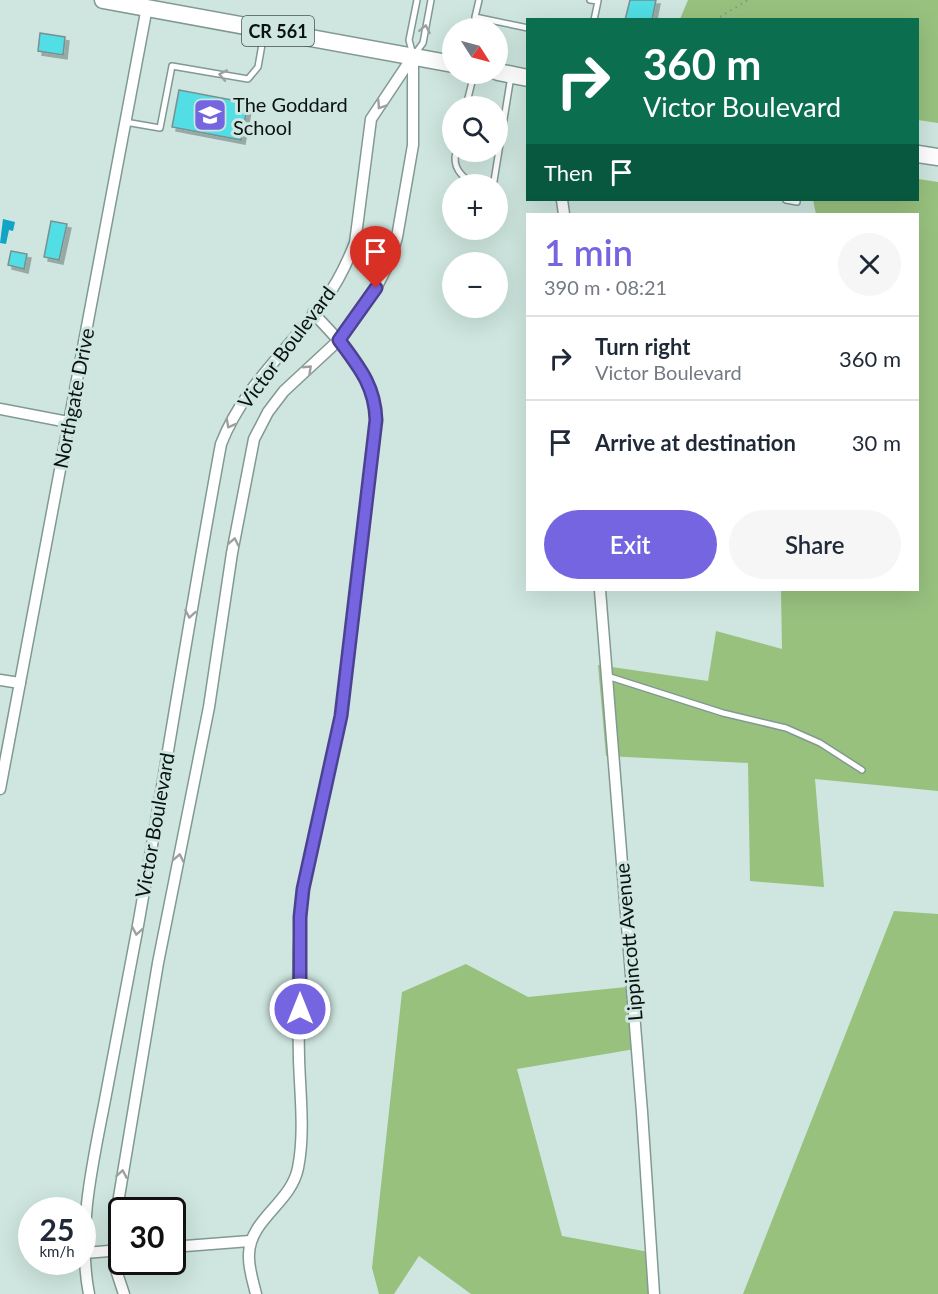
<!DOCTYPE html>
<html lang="en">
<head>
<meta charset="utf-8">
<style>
	body { margin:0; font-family:Lato,sans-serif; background:#f6f6f7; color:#1f2937; height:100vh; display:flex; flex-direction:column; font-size:22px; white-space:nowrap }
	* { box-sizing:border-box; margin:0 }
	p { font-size:20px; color:#747a83 }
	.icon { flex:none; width:33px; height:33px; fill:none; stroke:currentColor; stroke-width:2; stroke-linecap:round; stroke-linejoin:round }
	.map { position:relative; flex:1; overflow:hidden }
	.sheet { position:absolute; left:526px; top:213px; width:393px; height:378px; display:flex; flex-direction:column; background:#fff; border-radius:0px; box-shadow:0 6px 24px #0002 }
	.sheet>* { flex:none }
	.banner { position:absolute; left:526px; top:18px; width:393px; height:183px; border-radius:0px; box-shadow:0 6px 24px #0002; background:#0b6e4f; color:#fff; overflow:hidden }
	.needle { width:39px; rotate:126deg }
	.tools { position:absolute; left:442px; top:18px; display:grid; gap:12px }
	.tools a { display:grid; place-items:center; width:66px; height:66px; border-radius:50%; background:#fff; box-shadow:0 6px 24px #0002; font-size:30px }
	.speed { position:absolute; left:18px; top:1197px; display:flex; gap:12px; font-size:30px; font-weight:700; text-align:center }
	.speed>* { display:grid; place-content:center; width:78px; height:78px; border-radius:50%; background:#fff; box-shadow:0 6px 24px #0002; line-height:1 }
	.speed small { font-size:15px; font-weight:400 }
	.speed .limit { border:3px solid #111; border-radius:9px; background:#fff; color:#111 }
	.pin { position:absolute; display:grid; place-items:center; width:51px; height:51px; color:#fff; margin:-62px -26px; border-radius:50% 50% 50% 0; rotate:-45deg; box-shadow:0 0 6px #0007 }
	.pin .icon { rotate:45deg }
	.me { position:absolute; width:66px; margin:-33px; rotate:0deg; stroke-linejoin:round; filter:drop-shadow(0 0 4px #0008) }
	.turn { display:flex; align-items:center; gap:21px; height:126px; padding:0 18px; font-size:27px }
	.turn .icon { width:78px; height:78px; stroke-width:2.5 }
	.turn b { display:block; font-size:42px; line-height:51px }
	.then { display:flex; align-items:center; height:57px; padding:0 18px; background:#0003; gap:12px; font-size:22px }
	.round { display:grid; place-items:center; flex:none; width:63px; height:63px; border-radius:32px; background:#f6f6f7 }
	.summary { display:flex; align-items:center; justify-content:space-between; height:102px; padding:0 18px }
	h1 { font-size:36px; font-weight:600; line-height:45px; color:#7665e0 }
	.primary-button { display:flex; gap:12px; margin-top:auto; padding:12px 18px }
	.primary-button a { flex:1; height:69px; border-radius:36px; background:#7665e0; color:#fff; font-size:24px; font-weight:600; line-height:69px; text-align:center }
	.primary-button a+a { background:#f6f6f7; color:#1f2937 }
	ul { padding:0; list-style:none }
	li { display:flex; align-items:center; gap:18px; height:84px; padding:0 18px; border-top:2px solid #e0e1e3 }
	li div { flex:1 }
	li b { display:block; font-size:22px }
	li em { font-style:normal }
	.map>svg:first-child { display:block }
	.green { fill:#98c17e }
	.water { fill:#11a4c7 }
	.building { fill:#51dee4; stroke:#789091; stroke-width:1.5; filter:url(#shadow) }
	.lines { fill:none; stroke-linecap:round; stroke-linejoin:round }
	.lane-casing { stroke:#829993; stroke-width:8 }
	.street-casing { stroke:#829993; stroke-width:13 }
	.primary-casing { stroke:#829993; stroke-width:19 }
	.path { stroke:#859792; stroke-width:2; stroke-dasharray:1.5 4.5; stroke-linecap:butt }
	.lane { stroke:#fff; stroke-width:5 }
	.street { stroke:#fff; stroke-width:10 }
	.primary { stroke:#fff; stroke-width:16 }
	.oneway { stroke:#9da09f }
	.route-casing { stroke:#4d4292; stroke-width:15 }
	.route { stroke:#7665e0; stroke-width:10 }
	.labels { text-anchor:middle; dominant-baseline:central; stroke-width:6; stroke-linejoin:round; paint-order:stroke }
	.shield { fill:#cee6df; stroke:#45524e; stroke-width:1.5 }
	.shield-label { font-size:18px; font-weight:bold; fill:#0a1210 }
	.poi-label { font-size:20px; fill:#0a1210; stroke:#cee6df; text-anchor:start }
	.street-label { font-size:20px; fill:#0a1210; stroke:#cee6df }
</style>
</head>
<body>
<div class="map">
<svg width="938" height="1294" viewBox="0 0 938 1294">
	<defs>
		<filter id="shadow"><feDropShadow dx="4" dy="4" stdDeviation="0" flood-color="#0004"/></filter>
	</defs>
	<rect width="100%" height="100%" fill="#cee6df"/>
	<g class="green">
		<path d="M 688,0 L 938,0 L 938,123 L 918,120 L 918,20 L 680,19 Z"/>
		<path d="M 918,179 L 938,182 L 938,791 L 815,779 L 824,887 L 750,881 L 748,763 L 606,756 L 598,665 L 708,681 L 716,631 L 782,649 L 781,590 L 918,590 L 918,214 L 816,214 L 813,200 L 918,200 Z"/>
		<path d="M 894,911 L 938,914 L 938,1294 L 743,1294 Z"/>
		<path d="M 466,964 L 528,997 L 626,987 L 635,1049 L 517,1069 L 562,1236 L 654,1253 L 654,1294 L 471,1294 L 419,1256 L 394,1294 L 379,1294 L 372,1268 L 402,992 Z"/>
	</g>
	<path class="water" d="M 3,219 L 15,222 L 13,231 L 9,230 L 6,244 L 0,243 Z"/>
	<g class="building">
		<path d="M 630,0 L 656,0 L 652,20 L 625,20 Z"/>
		<path d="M 40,33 L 65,37 L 63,55 L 38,51 Z"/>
		<path d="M 179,90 L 248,103 L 241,140 L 172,127 Z"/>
		<path d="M 51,221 L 67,224 L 59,260 L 44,257 Z"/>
		<path d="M 11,251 L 27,254 L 24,269 L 8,265 Z"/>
	</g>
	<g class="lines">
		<defs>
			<g id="lane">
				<path d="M 479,0 L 475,17 L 528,28"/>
				<path d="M 590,0 L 598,1 L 594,20"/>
				<path d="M 413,55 L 409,40 L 417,0"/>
				<path d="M 414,55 L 423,43 L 431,0"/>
				<path d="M 466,106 L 474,74"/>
				<path d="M 125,122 L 160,128 L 172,66 L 248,79 L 258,67 L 264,33"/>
				<path d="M 456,152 C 452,167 461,176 473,184"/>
				<path d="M 491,184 L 494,181 L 511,76"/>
				<path d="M 786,200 L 797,202 L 797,200"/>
				<path d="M 607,676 L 723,713 L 786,728 L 820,743 L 862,770"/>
			</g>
			<g id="street">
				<path d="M 562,200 L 564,214"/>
				<path d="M 0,409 L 68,422"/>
				<path d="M 600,590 L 642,1112 L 654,1294"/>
				<path d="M 0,680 L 20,683"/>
				<path d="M 0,789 L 147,7"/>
				<path d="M 172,1247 L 250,1241"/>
				<path d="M 85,1253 L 121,1250"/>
				<path d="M 89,1294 C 77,1233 92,1166 104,1105 C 115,1047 126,989 137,931 C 166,769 191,606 221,444 C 243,387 289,349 324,301 C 337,284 347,263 355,243 L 371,119 L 413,56"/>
				<path d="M 124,1294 L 117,1273 L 114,1251 L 117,1209 L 158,963 L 209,707 L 232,553 L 254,439 L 268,412 L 284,391 L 339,340 L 376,288 L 390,261 L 397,237 L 413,145 L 413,56"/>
				<path d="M 256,1294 C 253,1281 248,1267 249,1254 C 250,1219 291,1203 298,1168 C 305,1133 300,1094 299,1059 C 298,1003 297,945 303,889 L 341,716 L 376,420 C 374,375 343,344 313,313"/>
			</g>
			<g id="primary">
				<path d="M 103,0 L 453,64"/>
				<path d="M 498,72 L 528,78"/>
				<path d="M 918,154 L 938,157"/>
			</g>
		</defs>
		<use href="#lane" class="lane-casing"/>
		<use href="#street" class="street-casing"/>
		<use href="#primary" class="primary-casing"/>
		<path class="path" d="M 715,20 L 748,0"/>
		<use href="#lane" class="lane"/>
		<use href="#street" class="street"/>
		<use href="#primary" class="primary"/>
	</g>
	<defs><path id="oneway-chevron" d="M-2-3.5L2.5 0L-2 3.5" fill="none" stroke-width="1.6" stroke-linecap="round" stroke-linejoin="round" transform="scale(1.5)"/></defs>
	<g class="oneway">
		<use href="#oneway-chevron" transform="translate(425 29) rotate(-79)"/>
		<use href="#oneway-chevron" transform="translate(223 75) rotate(-169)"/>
		<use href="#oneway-chevron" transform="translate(381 105) rotate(124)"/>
		<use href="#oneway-chevron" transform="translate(308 369) rotate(-43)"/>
		<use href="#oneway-chevron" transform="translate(230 424) rotate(119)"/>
		<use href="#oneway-chevron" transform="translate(234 542) rotate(-79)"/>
		<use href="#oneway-chevron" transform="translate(190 614) rotate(100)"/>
		<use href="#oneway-chevron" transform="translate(179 858) rotate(-79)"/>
		<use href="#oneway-chevron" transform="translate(137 931) rotate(100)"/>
		<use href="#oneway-chevron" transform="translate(122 1174) rotate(-80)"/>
	</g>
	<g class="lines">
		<defs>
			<path id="route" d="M 300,1009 L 300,917 L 303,889 L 341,716 L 376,420 C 375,386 359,367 339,340 L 376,288"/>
		</defs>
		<use href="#route" class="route-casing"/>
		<use href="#route" class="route"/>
	</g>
	<defs>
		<symbol id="school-square" viewBox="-11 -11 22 22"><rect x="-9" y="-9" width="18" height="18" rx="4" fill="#7665e0" stroke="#cee6df"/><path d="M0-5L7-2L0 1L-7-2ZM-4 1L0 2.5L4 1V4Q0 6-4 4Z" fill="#fff"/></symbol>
	</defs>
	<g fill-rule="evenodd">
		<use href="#school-square" x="191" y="96" width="38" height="38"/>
	</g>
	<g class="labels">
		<rect class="shield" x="242" y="16" width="72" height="30" rx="4.5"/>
		<g class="shield-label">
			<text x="278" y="31">CR 561</text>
		</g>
		<g class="poi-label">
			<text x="233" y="104">The Goddard<tspan x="233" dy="23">School</tspan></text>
		</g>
		<g class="street-label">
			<text transform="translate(286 347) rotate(-53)">Victor Boulevard</text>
			<text transform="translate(73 398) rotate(-79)">Northgate Drive</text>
			<text transform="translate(154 825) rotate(-80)">Victor Boulevard</text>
			<text transform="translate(628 942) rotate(-95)">Lippincott Avenue</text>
		</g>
	</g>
</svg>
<div class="tools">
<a><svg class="needle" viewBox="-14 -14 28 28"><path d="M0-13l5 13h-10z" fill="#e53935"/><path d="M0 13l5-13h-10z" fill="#747a83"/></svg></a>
<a><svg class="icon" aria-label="search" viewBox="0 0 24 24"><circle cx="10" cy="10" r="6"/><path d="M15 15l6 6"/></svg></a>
<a>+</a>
<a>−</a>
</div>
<div class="speed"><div>25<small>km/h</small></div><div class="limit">30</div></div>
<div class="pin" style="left:376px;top:288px;background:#d93025"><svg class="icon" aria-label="arrive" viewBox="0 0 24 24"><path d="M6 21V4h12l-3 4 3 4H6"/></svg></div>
<svg class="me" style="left:300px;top:1009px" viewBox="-20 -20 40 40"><circle r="17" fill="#7665e0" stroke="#fff" stroke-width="3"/><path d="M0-11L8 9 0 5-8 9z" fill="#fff"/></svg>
<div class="banner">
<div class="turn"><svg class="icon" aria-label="right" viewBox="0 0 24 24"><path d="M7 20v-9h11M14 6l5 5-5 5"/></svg><div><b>360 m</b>Victor Boulevard</div></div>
<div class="then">Then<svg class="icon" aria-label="arrive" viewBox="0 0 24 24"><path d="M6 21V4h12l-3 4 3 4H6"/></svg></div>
</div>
<section class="sheet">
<div class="summary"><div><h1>1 min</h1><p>390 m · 08:21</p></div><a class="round"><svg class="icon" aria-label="close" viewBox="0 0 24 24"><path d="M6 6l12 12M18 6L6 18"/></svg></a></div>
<ul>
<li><svg class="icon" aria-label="right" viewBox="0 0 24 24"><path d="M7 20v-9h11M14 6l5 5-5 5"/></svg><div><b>Turn right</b><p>Victor Boulevard</p></div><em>360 m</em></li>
<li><svg class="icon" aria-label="arrive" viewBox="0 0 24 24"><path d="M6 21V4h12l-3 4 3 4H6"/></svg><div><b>Arrive at destination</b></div><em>30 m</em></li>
</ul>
<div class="primary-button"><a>Exit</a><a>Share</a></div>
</section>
</div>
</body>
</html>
